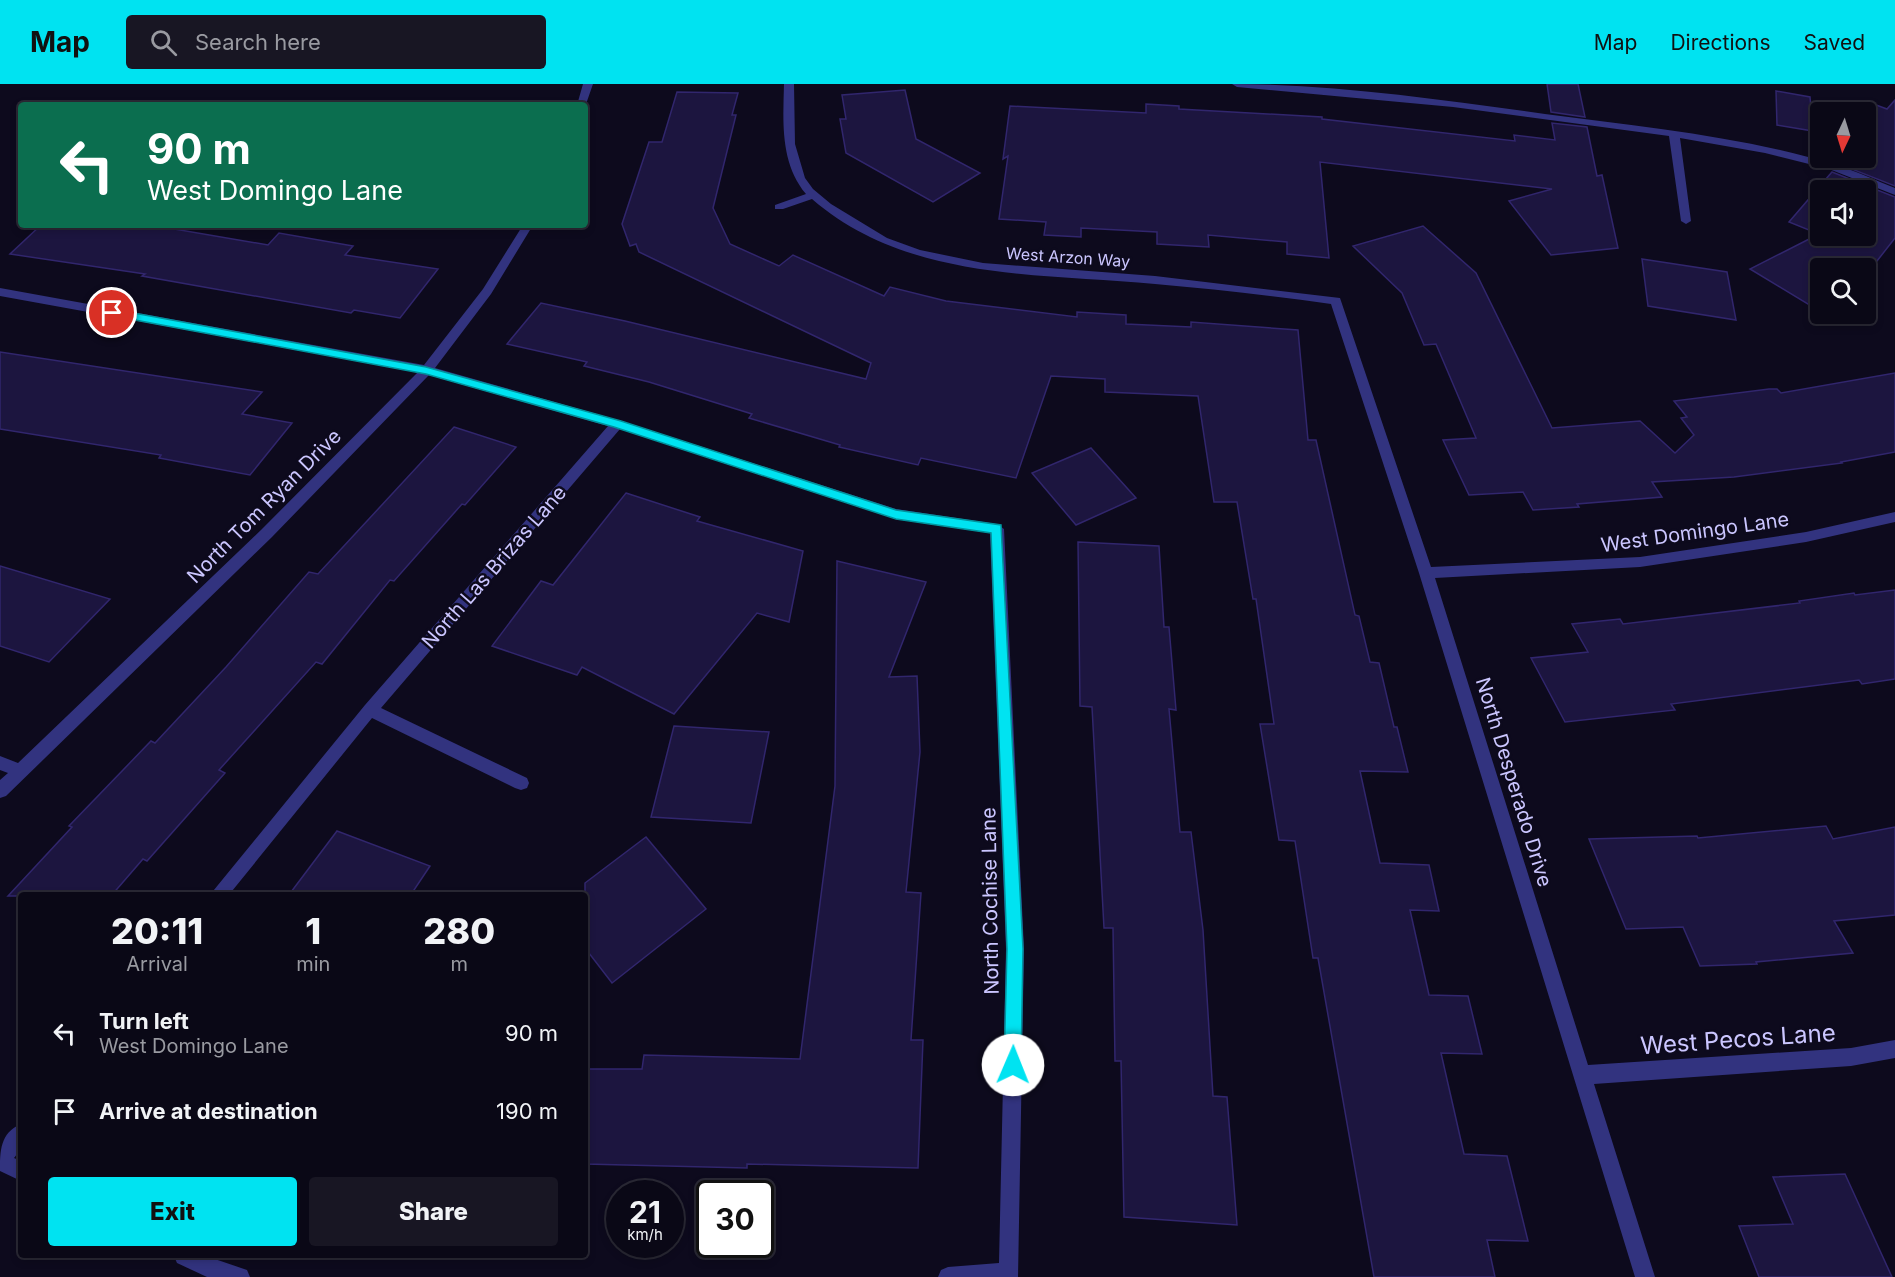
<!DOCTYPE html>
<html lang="en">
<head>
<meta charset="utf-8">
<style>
	body { margin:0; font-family:Inter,sans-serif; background:#181623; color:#f1f3f6; height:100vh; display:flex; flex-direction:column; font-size:22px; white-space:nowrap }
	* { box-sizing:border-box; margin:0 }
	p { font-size:20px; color:#999aa1 }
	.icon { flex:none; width:33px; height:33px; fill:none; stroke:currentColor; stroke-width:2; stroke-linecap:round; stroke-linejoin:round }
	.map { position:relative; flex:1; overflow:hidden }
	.panel { position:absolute; left:18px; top:808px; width:570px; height:366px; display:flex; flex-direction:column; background:#0a0816; border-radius:6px; box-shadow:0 3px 9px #0003,0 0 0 2px #2a2935 }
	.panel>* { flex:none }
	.banner { position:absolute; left:18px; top:18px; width:570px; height:126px; border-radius:6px; box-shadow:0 3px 9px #0003,0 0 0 2px #2a2935; background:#0b6e4f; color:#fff; overflow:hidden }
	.needle { width:39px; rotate:184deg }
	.fabs { position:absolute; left:1810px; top:18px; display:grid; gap:12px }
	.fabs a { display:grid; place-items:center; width:66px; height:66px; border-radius:6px; background:#0a0816; box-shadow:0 3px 9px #0003,0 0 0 2px #2a2935; font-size:30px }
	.speed { position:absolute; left:606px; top:1096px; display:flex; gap:12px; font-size:30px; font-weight:700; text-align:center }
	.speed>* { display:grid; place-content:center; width:78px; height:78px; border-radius:50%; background:#0a0816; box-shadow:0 3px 9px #0003,0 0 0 2px #2a2935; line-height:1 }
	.speed small { font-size:15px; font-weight:400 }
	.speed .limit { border:3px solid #111; border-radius:9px; background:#fff; color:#111 }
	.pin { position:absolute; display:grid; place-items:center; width:51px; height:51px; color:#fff; margin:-26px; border:3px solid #fff; border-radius:50%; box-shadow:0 2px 6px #0007 }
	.me { position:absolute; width:66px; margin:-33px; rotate:1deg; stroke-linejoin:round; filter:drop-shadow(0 0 4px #0008) }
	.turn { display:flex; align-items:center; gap:21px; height:126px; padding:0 30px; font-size:27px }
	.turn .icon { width:78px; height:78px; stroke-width:2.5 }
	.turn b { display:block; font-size:42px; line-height:51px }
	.eta { display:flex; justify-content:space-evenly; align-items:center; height:102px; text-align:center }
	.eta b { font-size:36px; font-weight:800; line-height:42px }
	.cta { display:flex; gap:12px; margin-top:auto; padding:12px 30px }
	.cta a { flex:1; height:69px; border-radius:6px; background:#00e3f1; color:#111; font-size:24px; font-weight:800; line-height:69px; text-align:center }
	.cta a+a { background:#181623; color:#f1f3f6 }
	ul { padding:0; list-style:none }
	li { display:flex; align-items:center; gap:18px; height:78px; padding:0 30px }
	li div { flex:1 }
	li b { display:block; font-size:22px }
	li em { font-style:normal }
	header { display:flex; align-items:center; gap:36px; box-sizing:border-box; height:84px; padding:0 30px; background:#00e3f1; color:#111 }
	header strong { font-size:28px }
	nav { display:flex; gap:33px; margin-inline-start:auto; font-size:21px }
	.search { width:420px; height:54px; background:#181623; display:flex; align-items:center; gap:15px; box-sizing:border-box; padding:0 21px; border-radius:6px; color:#999aa1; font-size:22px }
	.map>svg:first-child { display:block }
	.building { fill:#1c153f; stroke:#31266d; stroke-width:1.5; fill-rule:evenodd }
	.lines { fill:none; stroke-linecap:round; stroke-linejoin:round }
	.minor { fill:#32337f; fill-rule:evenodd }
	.route { fill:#00e3f1; stroke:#00949d; stroke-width:1.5 }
	.labels { text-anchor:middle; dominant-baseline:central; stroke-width:5; stroke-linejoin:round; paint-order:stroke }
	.far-street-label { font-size:16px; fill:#cbc6ff; stroke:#0d0a1d }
	.street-label { font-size:20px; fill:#cbc6ff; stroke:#0d0a1d }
	.near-street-label { font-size:24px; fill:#cbc6ff; stroke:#0d0a1d }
</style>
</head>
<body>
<header>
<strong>Map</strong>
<div class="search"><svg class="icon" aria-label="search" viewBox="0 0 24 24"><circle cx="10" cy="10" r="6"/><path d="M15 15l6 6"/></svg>Search here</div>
<nav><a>Map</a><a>Directions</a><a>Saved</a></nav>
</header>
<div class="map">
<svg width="1895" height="1193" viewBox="0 0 1895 1193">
	<rect width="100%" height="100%" fill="#0d0a1d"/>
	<g class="building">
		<path d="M 1547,0 L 1578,0 L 1585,33 L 1551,28 Z"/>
		<path d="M 905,6 L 916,55 L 980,89 L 933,118 L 846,69 L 840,35 L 846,35 L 842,11 Z"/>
		<path d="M 1776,7 L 1810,13 L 1813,47 L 1777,41 Z"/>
		<path d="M 677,8 L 738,9 L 732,31 L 736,31 L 713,124 L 730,160 L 779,182 L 793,171 L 884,212 L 890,203 L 946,217 L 1077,233 L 1077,228 L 1126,231 L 1126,240 L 1191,243 L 1191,238 L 1298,246 L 1308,356 L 1316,356 L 1355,531 L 1359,532 L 1370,578 L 1379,579 L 1394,643 L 1397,643 L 1408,688 L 1360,687 L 1380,779 L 1429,781 L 1439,827 L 1410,826 L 1429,911 L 1468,912 L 1482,970 L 1441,969 L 1464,1070 L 1507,1072 L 1528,1157 L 1487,1156 L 1495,1193 L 1374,1193 L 1318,874 L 1313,874 L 1295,757 L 1279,756 L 1260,640 L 1274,640 L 1256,515 L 1253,515 L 1237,418 L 1214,418 L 1198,312 L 1105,308 L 1105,295 L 1051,292 L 1016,394 L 921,374 L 918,381 L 839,363 L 840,361 L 749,334 L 752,330 L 649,298 L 584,282 L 587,278 L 507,260 L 541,219 L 625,237 L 866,295 L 871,279 L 639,168 L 636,160 L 630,162 L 622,140 L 649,58 L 662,58 Z"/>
		<path d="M 1895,16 L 1895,102 L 1839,80 L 1845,74 L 1866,74 L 1866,28 L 1860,28 L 1871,19 L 1887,25 Z"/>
		<path d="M 1146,20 L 1179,22 L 1179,25 L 1322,33 L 1322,35 L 1515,57 L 1514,51 L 1555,56 L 1552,39 L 1587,43 L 1597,92 L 1602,91 L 1618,164 L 1551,171 L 1509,117 L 1552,105 L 1320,78 L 1329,174 L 1287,170 L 1287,158 L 1208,151 L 1209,163 L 1157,160 L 1157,148 L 1081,144 L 1081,153 L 1044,151 L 1046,138 L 999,135 L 1008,72 L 1003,75 L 1010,22 L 1146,29 Z"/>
		<path d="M 1832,88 L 1895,113 L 1895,154 L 1866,191 L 1866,184 L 1821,184 L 1821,228 L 1750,185 L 1819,150 L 1789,138 ZM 1821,106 L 1866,106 L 1866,152 L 1821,152 Z"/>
		<path d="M 41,141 L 151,141 L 268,161 L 279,149 L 353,162 L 345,171 L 438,185 L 400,234 L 354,226 L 351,229 L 142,192 L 145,190 L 10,170 Z"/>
		<path d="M 1423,142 L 1476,189 L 1552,344 L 1640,337 L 1675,369 L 1694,351 L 1681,334 L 1687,333 L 1674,317 L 1769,305 L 1777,305 L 1781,309 L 1895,289 L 1895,368 L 1841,378 L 1842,379 L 1734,393 L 1652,398 L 1662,413 L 1577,420 L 1579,423 L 1533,426 L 1523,408 L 1469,411 L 1443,356 L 1476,354 L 1436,260 L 1424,261 L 1402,209 L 1353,162 Z"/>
		<path d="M 1642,175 L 1727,188 L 1736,236 L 1648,222 Z"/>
		<path d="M 0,268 L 262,308 L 242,330 L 292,339 L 250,391 L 159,374 L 161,371 L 0,345 Z"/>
		<path d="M 454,343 L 516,363 L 465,421 L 462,420 L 394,497 L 390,496 L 322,580 L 316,578 L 219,686 L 225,689 L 147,777 L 143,775 L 111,812 L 8,812 L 72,743 L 69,742 L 151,657 L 155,659 L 226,583 L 309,488 L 318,490 Z"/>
		<path d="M 1091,364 L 1136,414 L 1076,441 L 1032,389 Z"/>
		<path d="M 626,409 L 700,433 L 697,437 L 803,467 L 789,538 L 757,529 L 674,630 L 582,583 L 577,591 L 492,562 L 541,497 L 553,501 Z"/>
		<path d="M 1078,458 L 1159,462 L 1164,543 L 1169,543 L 1176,626 L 1169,625 L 1180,748 L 1191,748 L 1203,846 L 1213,1012 L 1227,1013 L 1237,1141 L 1124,1133 L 1121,977 L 1115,977 L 1113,844 L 1104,844 L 1092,623 L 1080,622 Z"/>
		<path d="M 837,477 L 926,498 L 889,593 L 917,592 L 920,668 L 906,808 L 921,809 L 911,956 L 923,956 L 918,1084 L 747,1080 L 747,1084 L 585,1080 L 585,985 L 642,985 L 644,971 L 800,975 L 835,702 Z"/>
		<path d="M 0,482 L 110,515 L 49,578 L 0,562 Z"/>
		<path d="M 1895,506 L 1895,595 L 1862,600 L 1859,596 L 1671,620 L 1675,626 L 1565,638 L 1531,574 L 1588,568 L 1572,540 L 1620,535 L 1623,540 L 1800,519 L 1799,517 L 1854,509 L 1855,511 Z"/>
		<path d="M 674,642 L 769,648 L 751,739 L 651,733 Z"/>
		<path d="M 1826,742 L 1833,755 L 1895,743 L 1895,831 L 1834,837 L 1853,869 L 1756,878 L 1757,880 L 1700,882 L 1683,843 L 1626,845 L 1589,755 L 1697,752 L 1698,754 Z"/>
		<path d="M 337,747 L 430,782 L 410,812 L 288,812 Z"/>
		<path d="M 646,753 L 706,825 L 612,899 L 585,864 L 585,799 Z"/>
		<path d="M 1845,1090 L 1892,1193 L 1759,1193 L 1739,1142 L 1793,1140 L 1773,1093 Z"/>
	</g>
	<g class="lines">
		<g class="minor">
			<path d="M 583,0 L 593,0 L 585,23 L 585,21 L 577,21 Z"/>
			<path d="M 784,0 L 794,0 L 795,60 L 805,94 L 813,105 L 831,120 L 887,154 L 920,166 L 983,179 L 1155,192 L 1340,214 L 1431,483 L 1640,473 L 1806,448 L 1895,428 L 1895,438 L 1806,458 L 1640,483 L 1435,494 L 1588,981 L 1851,964 L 1895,956 L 1895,974 L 1851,982 L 1594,1000 L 1655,1193 L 1635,1193 L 1419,489 L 1331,220 C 1273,212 1214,205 1155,200 C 1037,189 907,197 812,115 L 783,125 L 775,125 L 775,121 L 806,110 C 780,79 783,38 784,0 Z"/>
			<path d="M 1232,0 C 1334,0 1444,16 1545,30 C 1642,43 1742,52 1836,81 C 1856,87 1875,96 1895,104 L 1895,111 L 1829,85 L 1765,69 L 1680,54 L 1691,137 L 1686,140 L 1681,137 L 1669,52 L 1453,23 L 1237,3 Z"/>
			<path d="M 523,141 L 533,141 L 491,210 L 435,284 L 621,337 L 896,425 L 997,440 L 1004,445 L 1024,865 L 1018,1193 L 938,1193 L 941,1186 L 948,1183 L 999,1179 L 1006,865 L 990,449 L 896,435 L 620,345 L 381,624 L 527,694 L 529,699 L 527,704 L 521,706 L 515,704 L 372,634 L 228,812 L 209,812 L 365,621 L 608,342 L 429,291 L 272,453 L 6,712 L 0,714 L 0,696 L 8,689 L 0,686 L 0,672 L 18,679 L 262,445 L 418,288 L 0,212 L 0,204 L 424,281 L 483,205 Z"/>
			<path d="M 21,1040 L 21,1065 L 14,1074 L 21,1077 L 21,1097 L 0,1087 C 0,1067 0,1049 21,1040 Z"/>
			<path d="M 174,1172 L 206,1172 L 247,1186 L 250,1193 L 207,1193 L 177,1179 Z"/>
		</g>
	</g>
	<path class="route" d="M 112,225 L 426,283 L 621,337 L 896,426 L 1001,441 L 1023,865 L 1021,981 L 1019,987 L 1013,989 L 1007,987 L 1004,981 L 1007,865 L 991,449 L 896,435 L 614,343 L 426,290 L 108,231 L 107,229 Z"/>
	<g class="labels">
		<g class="far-street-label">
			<text transform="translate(1068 173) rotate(4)">West Arzon Way</text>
		</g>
		<g class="street-label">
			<text transform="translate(264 422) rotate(-45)">North Tom Ryan Drive</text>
			<text transform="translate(1695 448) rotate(-8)">West Domingo Lane</text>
			<text transform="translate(494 483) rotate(-49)">North Las Brizas Lane</text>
			<text transform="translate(1514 698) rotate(73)">North Desperado Drive</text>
			<text transform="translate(990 817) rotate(-91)">North Cochise Lane</text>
		</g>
		<g class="near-street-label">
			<text transform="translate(1738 955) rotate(-4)">West Pecos Lane</text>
		</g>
	</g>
</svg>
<div class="fabs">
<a><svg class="needle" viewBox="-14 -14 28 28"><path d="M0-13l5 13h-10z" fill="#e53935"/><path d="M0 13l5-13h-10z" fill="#999aa1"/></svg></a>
<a><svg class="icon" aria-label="sound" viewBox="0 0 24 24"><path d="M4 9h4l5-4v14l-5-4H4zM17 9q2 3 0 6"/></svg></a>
<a><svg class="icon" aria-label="search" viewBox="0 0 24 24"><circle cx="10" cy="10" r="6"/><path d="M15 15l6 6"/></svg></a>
</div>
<div class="speed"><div>21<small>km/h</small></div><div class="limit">30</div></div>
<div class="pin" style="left:112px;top:229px;background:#d93025"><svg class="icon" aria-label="arrive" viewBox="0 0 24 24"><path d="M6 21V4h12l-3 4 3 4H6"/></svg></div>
<svg class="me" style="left:1013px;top:981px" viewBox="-20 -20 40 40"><circle r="19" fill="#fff"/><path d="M0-13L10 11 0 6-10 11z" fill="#00e3f1"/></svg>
<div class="banner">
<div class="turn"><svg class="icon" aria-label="left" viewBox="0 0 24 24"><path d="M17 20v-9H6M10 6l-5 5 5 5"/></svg><div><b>90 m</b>West Domingo Lane</div></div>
</div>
<section class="panel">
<div class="eta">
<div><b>20:11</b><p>Arrival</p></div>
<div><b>1</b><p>min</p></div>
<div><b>280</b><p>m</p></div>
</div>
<ul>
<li><svg class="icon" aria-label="left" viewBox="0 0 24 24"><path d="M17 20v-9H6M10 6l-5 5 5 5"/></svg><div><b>Turn left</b><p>West Domingo Lane</p></div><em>90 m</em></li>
<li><svg class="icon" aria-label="arrive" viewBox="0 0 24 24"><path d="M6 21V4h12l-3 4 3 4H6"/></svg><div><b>Arrive at destination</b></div><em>190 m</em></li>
</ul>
<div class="cta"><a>Exit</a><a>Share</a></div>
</section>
</div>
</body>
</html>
